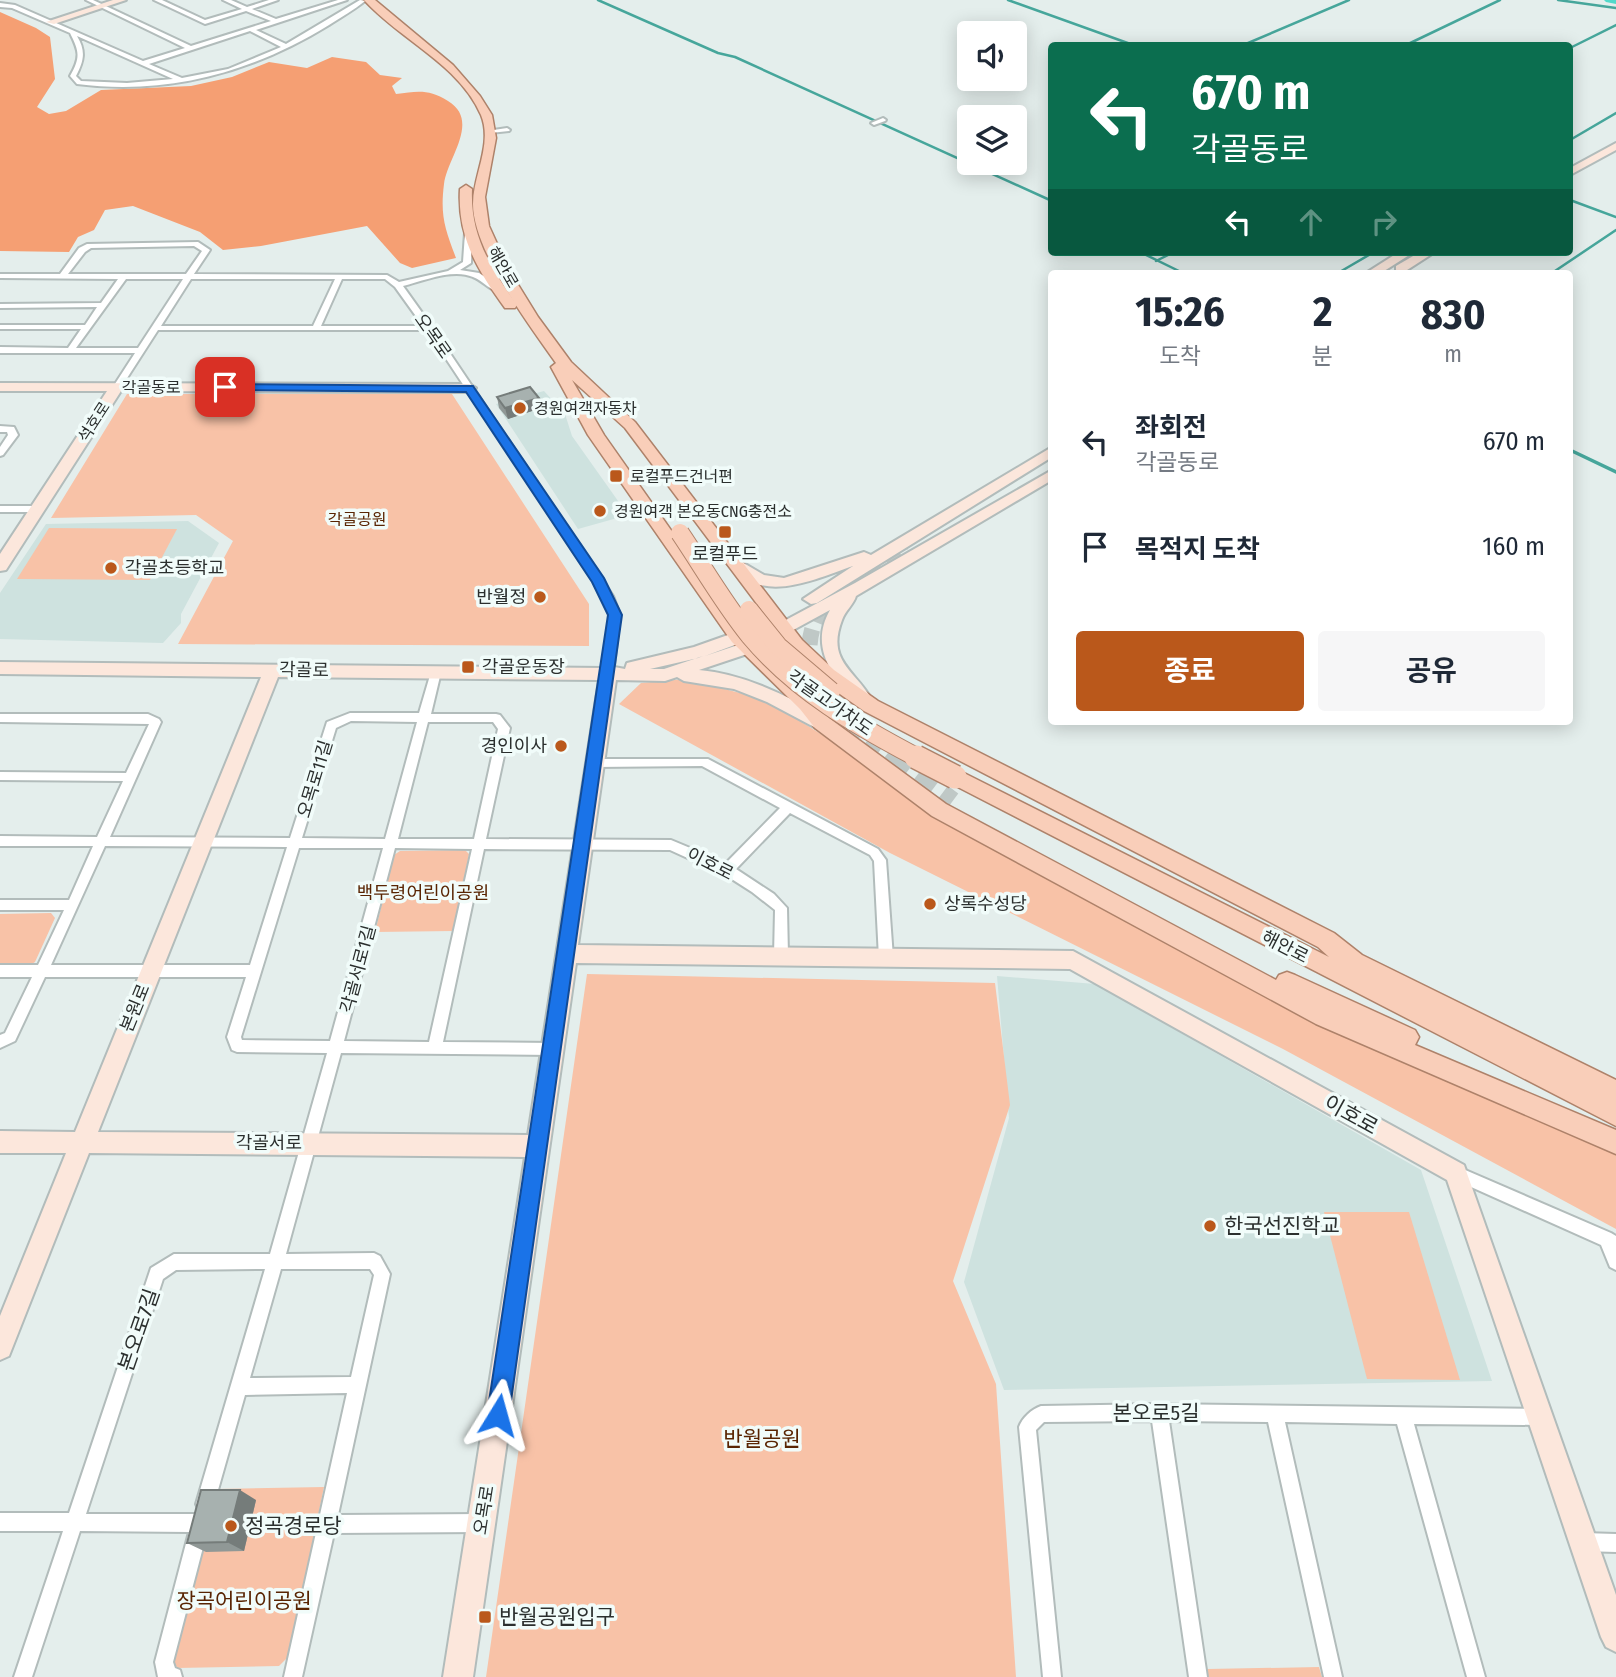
<!DOCTYPE html>
<html lang="ko">
<head>
<meta charset="utf-8">
<style>
	body { margin:0; font-family:"Fira Sans Condensed","Noto Sans KR",sans-serif; background:#f6f6f7; color:#1f2937; height:100vh; display:flex; flex-direction:column; font-size:26px; white-space:nowrap }
	* { box-sizing:border-box; margin:0 }
	p { font-size:23px; color:#747a83 }
	.icon { flex:none; width:38px; height:38px; fill:none; stroke:currentColor; stroke-width:2; stroke-linecap:round; stroke-linejoin:round }
	.map { position:relative; flex:1; overflow:hidden }
	.panel { position:absolute; left:1048px; top:270px; width:525px; height:455px; display:flex; flex-direction:column; background:#fff; border-radius:7px; box-shadow:0 4px 18px #0003 }
	.panel>* { flex:none }
	.top-card { position:absolute; left:1048px; top:42px; width:525px; height:214px; border-radius:7px; box-shadow:0 4px 18px #0003; background:#0b6e4f; color:#fff; overflow:hidden }
	.tools { position:absolute; left:957px; top:21px; display:grid; gap:14px }
	.tools a { display:grid; place-items:center; width:70px; height:70px; border-radius:7px; background:#fff; box-shadow:0 4px 18px #0003; font-size:35px }
	.pin { position:absolute; display:grid; place-items:center; width:60px; height:60px; color:#fff; margin:-30px; border-radius:14px; box-shadow:0 4px 10px #0006 }
	.me { position:absolute; width:77px; margin:-38px; rotate:8deg; stroke-linejoin:round; filter:drop-shadow(0 0 5px #0008) }
	.turn { display:flex; align-items:center; gap:24px; height:147px; padding:0 28px; font-size:32px }
	.turn .icon { width:91px; height:91px; stroke-width:2.5 }
	.turn b { display:block; font-size:49px; line-height:60px }
	.lanes { display:flex; align-items:center; height:66px; padding:0 28px; background:#0003; justify-content:center; gap:35px; direction:ltr }
	.lanes .off { opacity:.35 }
	.eta { display:flex; justify-content:space-evenly; align-items:center; height:119px; text-align:center }
	.eta b { font-size:42px; font-weight:700; line-height:49px }
	.primary-button { display:flex; gap:14px; margin-top:auto; padding:14px 28px }
	.primary-button a { flex:1; height:80px; border-radius:7px; background:#ba581b; color:#fff; font-size:28px; font-weight:700; line-height:80px; text-align:center }
	.primary-button a+a { background:#f6f6f7; color:#1f2937 }
	ul { padding:0; list-style:none }
	li { display:flex; align-items:center; gap:21px; height:105px; padding:0 28px }
	li div { flex:1 }
	li b { display:block; font-size:26px }
	li em { font-style:normal }
	.map>svg:first-child { display:block }
	.built { fill:#cee2df }
	.green { fill:#f8c2a7 }
	.forest { fill:#f59f73 }
	.lines { fill:none; stroke-linecap:round; stroke-linejoin:round }
	.stream-far1 { stroke:#46a69b; stroke-width:2.5 }
	.stream { stroke:#46a69b; stroke-width:3.5 }
	.river { fill:#51d9ca; fill-rule:evenodd }
	.secondary-tunnel-far1 { stroke:#bfc8c6; stroke-width:16; stroke-dasharray:16 8; stroke-linecap:butt }
	.secondary-tunnel { stroke:#bfc8c6; stroke-width:21; stroke-dasharray:21 10; stroke-linecap:butt }
	.street-casing { stroke:#b2bcbb; stroke-width:4 }
	.secondary-casing { stroke:#b2bcbb; stroke-width:4 }
	.primary-casing { stroke:#ae826a; stroke-width:3 }
	.street { fill:#fff; fill-rule:evenodd }
	.secondary { fill:#fce7dc; fill-rule:evenodd }
	.primary { fill:#f9ceb9; fill-rule:evenodd }
	.primary-bridge-far1-casing { stroke:#ae826a; stroke-width:20; stroke-linecap:butt }
	.primary-bridge-casing { stroke:#ae826a; stroke-width:26; stroke-linecap:butt }
	.primary-bridge-far1 { stroke:#f9ceb9; stroke-width:18 }
	.primary-bridge { stroke:#f9ceb9; stroke-width:23 }
	.wall { fill:#909896 }
	.shaded-wall { fill:#757c7a }
	.building { fill:#a7b1af; stroke:#757c7a; stroke-width:2 }
	.route { fill:#1a73e8; stroke:#114b97; stroke-width:2 }
	.poi-dot { fill:#ba581b; stroke:#f1fcfa; stroke-width:2.5 }
	.labels { text-anchor:middle; dominant-baseline:central; stroke-width:7; stroke-linejoin:round; paint-order:stroke }
	.far-street-label { font-size:16px; fill:#2b2f2e; stroke:#f1fcfa }
	.far-poi-label { font-size:16px; fill:#2b2f2e; stroke:#f1fcfa; text-anchor:start }
	.far-park-label { font-size:16px; fill:#592402; stroke:#f1fcfa }
	.street-label { font-size:18px; fill:#2b2f2e; stroke:#f1fcfa }
	.poi-label { font-size:18px; fill:#2b2f2e; stroke:#f1fcfa; text-anchor:start }
	.park-label { font-size:18px; fill:#592402; stroke:#f1fcfa }
	.near-street-label { font-size:21px; fill:#2b2f2e; stroke:#f1fcfa }
	.near-poi-label { font-size:21px; fill:#2b2f2e; stroke:#f1fcfa; text-anchor:start }
	.near-park-label { font-size:21px; fill:#592402; stroke:#f1fcfa }
</style>
</head>
<body>
<div class="map">
<svg width="1616" height="1677" viewBox="0 0 1616 1677">
	<rect width="100%" height="100%" fill="#e4eeec"/>
	<g class="built">
		<path d="M 544,391 L 565,414 L 572,436 L 628,515 L 578,529 L 496,404 Z"/>
		<path d="M 188,521 L 219,543 L 181,614 L 181,623 L 163,643 L 0,639 L 0,593 L 46,524 Z"/>
		<path d="M 997,976 L 1095,984 L 1421,1170 L 1492,1381 L 1004,1390 L 964,1282 L 1009,1118 Z"/>
	</g>
	<g class="green">
		<path d="M 127,394 L 452,394 L 589,604 L 589,646 L 178,644 L 233,541 L 196,515 L 51,518 Z"/>
		<path d="M 49,528 L 177,529 L 150,580 L 17,579 Z"/>
		<path d="M 686,679 L 767,700 L 865,762 L 931,812 L 1616,1154 L 1616,1229 L 1283,1049 L 890,853 L 619,704 L 641,683 Z"/>
		<path d="M 465,850 L 469,854 L 454,931 L 375,932 L 394,855 L 400,851 Z"/>
		<path d="M 51,913 L 55,918 L 35,962 L 27,967 L 0,967 L 0,914 Z"/>
		<path d="M 587,974 L 995,983 L 1010,1105 L 953,1281 L 996,1384 L 1016,1677 L 486,1677 Z"/>
		<path d="M 1324,1212 L 1409,1212 L 1460,1380 L 1367,1379 Z"/>
		<path d="M 324,1487 L 289,1656 L 279,1666 L 177,1668 L 172,1658 L 216,1489 Z"/>
		<path d="M 1319,1667 L 1322,1677 L 1208,1677 L 1207,1669 Z"/>
	</g>
	<path class="forest" d="M 0,12 L 36,28 L 50,37 L 55,79 L 37,107 L 49,114 L 66,111 L 101,90 L 191,86 L 232,77 L 269,62 L 307,68 L 332,57 L 366,62 L 380,75 L 402,78 L 392,86 L 396,94 C 418,91 429,89 448,101 C 481,121 447,158 444,184 C 440,216 445,229 456,258 L 412,268 L 400,263 L 367,226 L 261,246 L 223,250 L 200,232 L 133,206 L 105,210 L 94,230 L 78,237 L 69,252 L 0,251 Z"/>
	<g class="lines">
		<g class="stream-far1">
			<path d="M 598,0 L 718,53 L 735,57 L 1052,201"/>
			<path d="M 1008,0 L 1136,46"/>
			<path d="M 1558,0 L 1616,8"/>
			<path d="M 1241,46 L 1349,0"/>
			<path d="M 1404,46 L 1500,0"/>
			<path d="M 1570,48 L 1616,25"/>
			<path d="M 1570,140 L 1616,113"/>
			<path d="M 1570,200 L 1616,217"/>
			<path d="M 1140,252 L 1183,273"/>
			<path d="M 1156,261 L 1174,252"/>
			<path d="M 1338,273 L 1374,252"/>
			<path d="M 1552,273 L 1616,230"/>
		</g>
		<path class="stream" d="M 1570,450 L 1616,472"/>
		<path class="river" d="M 1604,0 L 1616,0 L 1616,4 L 1606,2 Z"/>
		<g class="secondary-tunnel-far1">
			<path d="M 811,669 C 799,599 855,578 907,548"/>
			<path d="M 849,725 L 894,759"/>
		</g>
		<path class="secondary-tunnel" d="M 892,757 L 952,802"/>
		<defs>
			<g id="street">
				<path d="M 86,0 L 93,0 L 191,46 L 271,21 L 246,11 L 205,24 L 154,0 L 162,0 L 205,20 L 242,9 L 223,0 L 231,0 L 247,7 L 269,0 L 278,0 L 252,9 L 276,19 L 338,0 L 347,0 L 256,30 L 286,44 L 360,0 L 365,1 C 354,10 341,17 329,25 C 253,72 167,96 77,84 L 70,76 C 81,57 79,51 70,33 L 12,8 L 0,7 L 0,3 L 15,5 L 143,61 L 185,48 ZM 250,31 L 281,47 L 228,69 L 182,78 L 149,64 ZM 77,36 L 173,79 L 127,83 L 81,81 L 76,76 C 84,61 86,51 77,36 Z"/>
				<path d="M 883,118 L 886,120 L 885,121 L 874,125 L 871,123 Z"/>
				<path d="M 507,128 L 510,130 L 509,131 L 490,133 L 487,131 Z"/>
				<path d="M 465,233 L 472,235 L 471,263 L 460,270 L 479,273 L 502,288 L 502,292 C 490,292 484,281 473,277 C 453,268 423,281 403,286 L 433,328 L 613,596 L 620,615 L 613,675 L 609,676 L 604,672 L 610,615 L 603,596 L 427,330 L 158,330 L 120,389 L 117,390 L 113,387 L 135,353 L 0,353 L 0,347 L 68,348 L 81,329 L 0,329 L 0,325 L 85,325 L 97,307 L 0,308 L 0,304 L 101,303 L 118,279 L 0,278 L 0,274 L 60,274 L 79,248 L 87,244 L 198,242 L 210,250 L 194,274 L 387,275 L 399,282 L 448,271 L 463,262 ZM 194,246 L 202,251 L 186,274 L 68,274 L 85,252 L 91,248 ZM 126,279 L 183,279 L 138,348 L 76,348 ZM 191,279 L 335,279 L 313,326 L 161,326 ZM 342,279 L 385,279 L 395,287 L 423,326 L 321,326 Z"/>
				<path d="M 0,426 L 14,427 L 18,435 L 3,455 L 0,456 L 0,447 L 8,435 L 7,432 L 0,432 Z"/>
				<path d="M 0,506 L 37,506 L 42,509 L 37,512 L 0,512 Z"/>
				<path d="M 436,668 L 441,672 L 431,714 L 496,714 L 500,715 L 510,728 L 486,839 L 671,840 L 726,863 L 780,808 L 702,766 L 595,767 L 589,763 L 595,759 L 708,759 L 878,849 L 886,860 L 893,958 L 891,962 L 886,964 L 881,962 L 879,958 L 874,861 L 870,855 L 790,813 L 736,869 L 774,894 L 787,908 L 788,956 L 786,960 L 781,962 L 776,960 L 774,956 L 775,910 L 752,892 L 727,876 L 670,850 L 484,849 L 443,1042 L 553,1043 L 558,1045 L 560,1049 L 558,1053 L 553,1055 L 341,1053 L 286,1254 L 374,1253 L 380,1256 L 390,1274 L 338,1515 L 482,1514 L 488,1517 L 491,1523 L 488,1529 L 482,1532 L 334,1533 L 302,1677 L 284,1677 L 347,1393 L 245,1395 L 214,1504 L 211,1510 L 205,1513 L 199,1510 L 196,1504 L 265,1269 L 176,1270 L 163,1279 L 86,1514 L 200,1514 L 206,1517 L 209,1523 L 206,1529 L 207,1532 L 173,1662 L 175,1668 L 180,1670 L 182,1677 L 158,1677 L 155,1662 L 189,1532 L 80,1531 L 32,1677 L 14,1677 L 63,1531 L 0,1531 L 0,1513 L 69,1513 L 151,1268 L 174,1254 L 270,1254 L 327,1053 L 237,1052 L 232,1050 L 227,1037 L 246,977 L 45,977 L 15,1041 L 0,1048 L 0,1035 L 5,1033 L 32,977 L 0,977 L 0,965 L 38,965 L 64,910 L 0,910 L 0,900 L 69,900 L 93,846 L 0,846 L 0,836 L 97,837 L 123,781 L 0,780 L 0,772 L 126,773 L 149,724 L 0,722 L 0,714 L 148,714 L 159,719 L 161,722 L 110,837 L 290,838 L 327,722 L 350,713 L 419,713 L 431,672 ZM 351,721 L 417,722 L 385,839 L 302,838 L 336,728 ZM 428,722 L 493,722 L 498,729 L 474,839 L 398,839 ZM 105,846 L 287,847 L 250,965 L 51,965 ZM 299,848 L 383,848 L 330,1041 L 242,1040 L 241,1037 ZM 395,848 L 472,849 L 429,1042 L 344,1041 ZM 281,1269 L 370,1269 L 374,1275 L 351,1377 L 250,1378 Z"/>
				<path d="M 1456,1166 L 1611,1233 L 1616,1236 L 1616,1270 L 1610,1267 L 1601,1245 L 1451,1178 L 1449,1173 L 1451,1168 Z"/>
				<path d="M 1159,1404 L 1540,1409 L 1546,1411 L 1548,1417 L 1546,1423 L 1540,1425 L 1414,1424 L 1485,1677 L 1467,1677 L 1397,1424 L 1285,1422 L 1342,1677 L 1324,1677 L 1268,1422 L 1169,1421 L 1207,1677 L 1189,1677 L 1152,1421 L 1044,1422 L 1036,1430 L 1061,1677 L 1043,1677 L 1019,1427 C 1022,1418 1032,1409 1041,1406 Z"/>
				<path d="M 1583,1533 L 1616,1534 L 1616,1552 L 1583,1551 L 1577,1548 L 1574,1542 L 1577,1536 Z"/>
			</g>
			<g id="secondary">
				<path d="M 113,0 L 126,0 L 54,24 L 46,22 Z"/>
				<path d="M 1616,143 L 1616,150 L 1570,175 L 1570,168 Z"/>
				<path d="M 1399,252 L 1414,252 L 1381,273 L 1366,273 Z"/>
				<path d="M 1420,252 L 1435,252 L 1404,272 L 1396,272 L 1396,266 Z"/>
				<path d="M 0,383 L 469,384 L 476,388 L 469,392 L 121,391 L 6,570 L 0,571 L 0,554 L 107,391 L 0,391 Z"/>
				<path d="M 1052,447 L 1052,457 L 817,603 L 811,604 L 803,599 L 853,566 C 812,580 761,606 727,563 L 735,558 L 764,575 L 784,578 L 864,552 L 871,555 Z"/>
				<path d="M 1052,470 L 1052,480 L 856,596 C 854,604 845,611 842,620 C 827,659 852,669 869,695 L 866,699 L 854,699 C 830,674 810,645 830,610 L 753,652 L 699,670 C 746,674 788,697 828,718 L 831,723 L 828,728 L 816,728 L 767,702 L 734,689 L 684,681 L 677,677 L 665,681 L 616,680 L 578,945 L 1073,951 L 1464,1165 L 1616,1595 L 1616,1652 L 1606,1647 L 1601,1637 L 1447,1180 L 1070,969 L 576,963 L 473,1677 L 443,1677 L 525,1157 L 89,1153 L 9,1356 L 0,1360 L 0,1316 L 66,1153 L 0,1153 L 0,1131 L 75,1132 L 261,677 L 0,674 L 0,662 L 603,668 L 609,666 L 625,669 L 627,663 L 694,647 L 742,630 L 750,636 L 748,640 L 705,656 L 741,644 L 855,583 ZM 703,656 L 664,669 L 650,669 L 698,658 ZM 278,677 L 599,680 L 528,1135 L 98,1132 Z"/>
			</g>
			<g id="primary">
				<path d="M 364,0 L 375,0 L 453,65 L 480,96 L 492,115 L 496,138 L 485,197 L 489,226 L 509,270 L 538,317 L 571,362 L 635,422 L 802,640 L 834,670 L 878,701 L 1334,933 L 1362,955 L 1616,1080 L 1616,1126 L 948,782 L 945,777 L 948,772 L 955,769 L 962,772 L 1329,957 L 1318,947 L 864,711 L 820,680 L 790,648 L 625,428 L 572,380 L 604,435 L 744,634 L 814,699 L 829,718 L 946,804 L 1276,980 L 1279,975 L 1287,972 L 1295,975 L 1415,1030 L 1419,1037 L 1415,1045 L 1616,1130 L 1616,1154 L 1316,1024 L 932,816 L 815,728 L 800,709 L 732,642 L 588,435 L 551,367 L 556,363 C 529,325 473,250 473,204 C 473,175 493,144 481,115 C 459,64 400,40 364,0 Z"/>
				<path d="M 466,185 L 472,189 C 470,236 491,268 517,305 L 515,308 L 505,308 C 478,271 457,237 460,189 Z"/>
			</g>
		</defs>
		<use href="#street" class="street-casing"/>
		<use href="#secondary" class="secondary-casing"/>
		<use href="#primary" class="primary-casing"/>
		<use href="#street" class="street"/>
		<use href="#secondary" class="secondary"/>
		<use href="#primary" class="primary"/>
		<defs>
			<g id="primary-bridge-far1">
				<path d="M 680,533 C 703,567 724,604 750,636 C 796,691 857,726 920,759"/>
				<path d="M 749,610 L 778,646 L 831,691"/>
			</g>
			<path id="primary-bridge" d="M 916,757 L 955,777"/>
		</defs>
		<use href="#primary-bridge-far1" class="primary-bridge-far1-casing"/>
		<use href="#primary-bridge" class="primary-bridge-casing"/>
		<use href="#primary-bridge-far1" class="primary-bridge-far1"/>
		<use href="#primary-bridge" class="primary-bridge"/>
	</g>
	<g class="wall">
		<path d="M 497,397 L 539,398 L 541,408 L 508,419 L 499,408 Z"/>
		<path d="M 256,1500 L 244,1551 L 206,1552 L 187,1543 Z"/>
	</g>
	<g class="shaded-wall">
		<path d="M 539,398 L 541,408 L 508,419 L 505,408 Z"/>
		<path d="M 240,1490 L 256,1500 L 244,1551 L 227,1542 Z"/>
	</g>
	<g class="building">
		<path d="M 530,387 L 539,398 L 505,408 L 497,397 Z"/>
		<path d="M 201,1490 L 240,1490 L 227,1542 L 187,1543 Z"/>
	</g>
	<path class="route" d="M 225,384 L 473,386 L 604,578 L 622,615 L 509,1415 L 506,1423 L 498,1426 L 490,1423 L 487,1415 L 608,615 L 592,582 L 466,392 L 221,390 L 221,385 Z"/>
	<g class="poi-dot">
		<circle cx="520" cy="408" r="7"/>
		<rect x="609" y="469" width="14" height="14" rx="3.5"/>
		<circle cx="600" cy="511" r="7"/>
		<rect x="718" y="525" width="14" height="14" rx="3.5"/>
		<circle cx="111" cy="568" r="7"/>
		<circle cx="540" cy="597" r="7"/>
		<rect x="461" y="660" width="14" height="14" rx="3.5"/>
		<circle cx="561" cy="746" r="7"/>
		<circle cx="930" cy="904" r="7"/>
		<circle cx="1210" cy="1226" r="7"/>
		<circle cx="231" cy="1526" r="7"/>
		<rect x="478" y="1610" width="14" height="14" rx="3.5"/>
	</g>
	<g class="labels">
		<g class="far-street-label">
			<text transform="translate(503 267) rotate(60)">해안로</text>
			<text x="151" y="387">각골동로</text>
			<text transform="translate(94 422) rotate(-57)">석호로</text>
		</g>
		<g class="far-poi-label">
			<text x="534" y="408">경원여객자동차</text>
			<text x="630" y="476">로컬푸드건너편</text>
			<text x="614" y="511">경원여객 본오동CNG충전소</text>
		</g>
		<g class="far-park-label">
			<text x="357" y="519">각골공원</text>
		</g>
		<g class="street-label">
			<text transform="translate(433 336) rotate(55)">오목로</text>
			<text transform="translate(304 670) rotate(1)">각골로</text>
			<text transform="translate(830 703) rotate(35)">각골고가차도</text>
			<text transform="translate(315 779) rotate(-73)">오목로11길</text>
			<text transform="translate(710 864) rotate(27)">이호로</text>
			<text transform="translate(1285 947) rotate(27)">해안로</text>
			<text transform="translate(358 969) rotate(-75)">각골서로1길</text>
			<text transform="translate(135 1008) rotate(-68)">본원로</text>
			<text x="269" y="1143">각골서로</text>
			<text transform="translate(484 1510) rotate(-81)">오목로</text>
		</g>
		<g class="poi-label">
			<text x="725" y="554" text-anchor="middle">로컬푸드</text>
			<text x="125" y="568">각골초등학교</text>
			<text x="526" y="597" text-anchor="end">반월정</text>
			<text x="482" y="667">각골운동장</text>
			<text x="547" y="746" text-anchor="end">경인이사</text>
			<text x="944" y="904">상록수성당</text>
		</g>
		<g class="park-label">
			<text x="423" y="893">백두령어린이공원</text>
		</g>
		<g class="near-street-label">
			<text transform="translate(1351 1115) rotate(29)">이호로</text>
			<text transform="translate(139 1330) rotate(-71)">본오로7길</text>
			<text x="1156" y="1413">본오로5길</text>
		</g>
		<g class="near-poi-label">
			<text x="1224" y="1226">한국선진학교</text>
			<text x="245" y="1526">정곡경로당</text>
			<text x="499" y="1617">반월공원입구</text>
		</g>
		<g class="near-park-label">
			<text x="762" y="1439">반월공원</text>
			<text x="244" y="1601">장곡어린이공원</text>
		</g>
	</g>
</svg>
<div class="tools">
<a><svg class="icon" aria-label="sound" viewBox="0 0 24 24"><path d="M4 9h4l5-4v14l-5-4H4zM17 9q2 3 0 6"/></svg></a>
<a><svg class="icon" aria-label="layers" viewBox="0 0 24 24"><path d="M12 4l9 5-9 5-9-5zM3 14l9 5 9-5"/></svg></a>
</div>
<div class="pin" style="left:225px;top:387px;background:#d93025"><svg class="icon" aria-label="arrive" viewBox="0 0 24 24"><path d="M6 21V4h12l-3 4 3 4H6"/></svg></div>
<svg class="me" style="left:498px;top:1415px" viewBox="-20 -20 40 40"><path d="M0-17L14 15 0 8-14 15z" fill="#1a73e8" stroke="#fff" stroke-width="4"/></svg>
<div class="top-card">
<div class="turn"><svg class="icon" aria-label="left" viewBox="0 0 24 24"><path d="M17 20v-9H6M10 6l-5 5 5 5"/></svg><div><b>670 m</b>각골동로</div></div>
<div class="lanes"><svg class="icon" aria-label="left" viewBox="0 0 24 24"><path d="M17 20v-9H6M10 6l-5 5 5 5"/></svg><svg class="icon off" aria-label="ahead" viewBox="0 0 24 24"><path d="M12 20V5M6 11l6-6 6 6"/></svg><svg class="icon off" aria-label="right" viewBox="0 0 24 24"><path d="M7 20v-9h11M14 6l5 5-5 5"/></svg></div>
</div>
<section class="panel">
<div class="eta">
<div><b>15:26</b><p>도착</p></div>
<div><b>2</b><p>분</p></div>
<div><b>830</b><p>m</p></div>
</div>
<ul>
<li><svg class="icon" aria-label="left" viewBox="0 0 24 24"><path d="M17 20v-9H6M10 6l-5 5 5 5"/></svg><div><b>좌회전</b><p>각골동로</p></div><em>670 m</em></li>
<li><svg class="icon" aria-label="arrive" viewBox="0 0 24 24"><path d="M6 21V4h12l-3 4 3 4H6"/></svg><div><b>목적지 도착</b></div><em>160 m</em></li>
</ul>
<div class="primary-button"><a>종료</a><a>공유</a></div>
</section>
</div>
</body>
</html>
